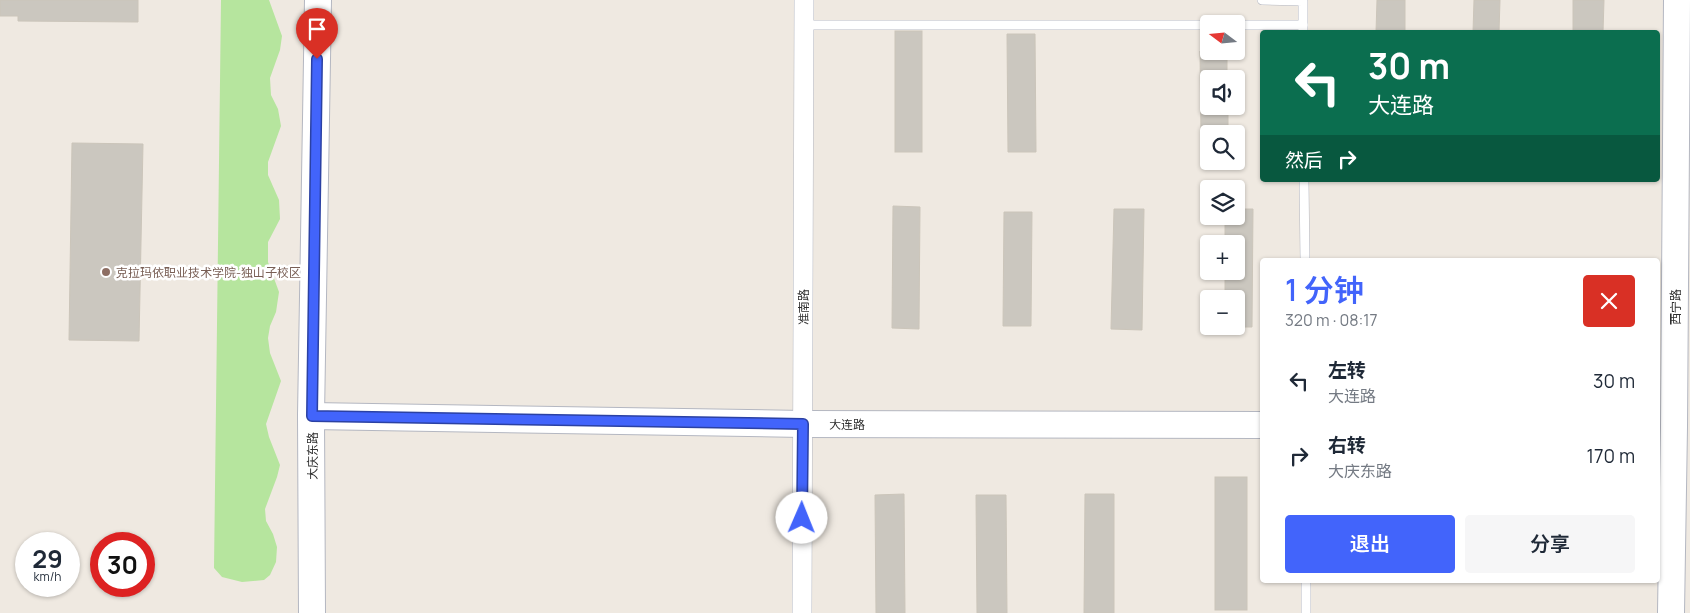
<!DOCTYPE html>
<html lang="zh">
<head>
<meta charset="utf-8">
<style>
	body { margin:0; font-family:Manrope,"Noto Sans SC",sans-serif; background:#f6f6f7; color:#1f2937; height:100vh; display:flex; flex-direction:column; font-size:19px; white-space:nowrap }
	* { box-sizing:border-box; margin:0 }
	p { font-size:16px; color:#747a83 }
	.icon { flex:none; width:28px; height:28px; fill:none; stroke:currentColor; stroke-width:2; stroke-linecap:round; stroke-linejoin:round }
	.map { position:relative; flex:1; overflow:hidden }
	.panel { position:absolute; left:1260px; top:258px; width:400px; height:325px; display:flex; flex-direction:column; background:#fff; border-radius:5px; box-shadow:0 1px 4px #0004 }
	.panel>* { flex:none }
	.banner { position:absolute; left:1260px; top:30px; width:400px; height:152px; border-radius:5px; box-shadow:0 1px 4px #0004; background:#0b6e4f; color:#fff; overflow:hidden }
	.needle { width:32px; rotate:286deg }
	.controls { position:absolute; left:1200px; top:15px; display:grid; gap:10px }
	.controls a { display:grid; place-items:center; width:45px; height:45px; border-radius:5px; background:#fff; box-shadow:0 1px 4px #0004; font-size:25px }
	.speed { position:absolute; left:15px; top:532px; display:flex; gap:10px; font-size:25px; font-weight:700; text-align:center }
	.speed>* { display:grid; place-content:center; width:65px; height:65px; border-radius:50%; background:#fff; box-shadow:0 1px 4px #0004; line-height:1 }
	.speed small { font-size:12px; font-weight:400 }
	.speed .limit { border:8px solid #d22; background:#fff; color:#111 }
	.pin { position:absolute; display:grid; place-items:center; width:42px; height:42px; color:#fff; margin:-51px -21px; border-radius:50% 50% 50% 0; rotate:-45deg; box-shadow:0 0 5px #0007 }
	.pin .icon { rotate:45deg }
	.me { position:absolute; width:55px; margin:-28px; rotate:1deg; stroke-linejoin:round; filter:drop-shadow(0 0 4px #0008) }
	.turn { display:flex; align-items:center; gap:18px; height:105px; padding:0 25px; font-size:22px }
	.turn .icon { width:65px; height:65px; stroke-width:2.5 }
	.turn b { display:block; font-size:35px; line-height:42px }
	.then { display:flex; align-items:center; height:48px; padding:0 25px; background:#0003; gap:10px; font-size:19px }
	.round { display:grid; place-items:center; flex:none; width:52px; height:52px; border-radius:5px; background:#f6f6f7 }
	.overview { display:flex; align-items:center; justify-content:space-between; height:85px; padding:0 25px }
	h1 { font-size:30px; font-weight:600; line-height:38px; color:#4264fb }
	.action { display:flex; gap:10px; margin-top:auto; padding:10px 25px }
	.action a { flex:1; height:58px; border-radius:5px; background:#4264fb; color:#fff; font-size:20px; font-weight:600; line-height:58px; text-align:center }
	.action a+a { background:#f6f6f7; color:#1f2937 }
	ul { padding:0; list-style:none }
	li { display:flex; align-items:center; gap:15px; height:75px; padding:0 25px }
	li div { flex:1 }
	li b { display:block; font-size:19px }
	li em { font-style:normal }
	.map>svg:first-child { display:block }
	.green { fill:#b6e59e }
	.building { fill:#cbc7bf; stroke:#cbc5ba }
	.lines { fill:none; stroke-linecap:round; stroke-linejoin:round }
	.lane-casing { stroke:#b4b7c1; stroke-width:10 }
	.street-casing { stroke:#b4b7c1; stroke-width:20 }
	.secondary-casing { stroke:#b4b7c1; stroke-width:28 }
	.lane { stroke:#fff; stroke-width:9 }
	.street { stroke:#fff; stroke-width:19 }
	.secondary { stroke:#fff; stroke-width:26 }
	.route-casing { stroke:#2b41a3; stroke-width:12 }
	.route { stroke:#4264fb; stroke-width:9 }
	.education-dot { fill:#8d6e63; stroke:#fff; stroke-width:2 }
	.labels { text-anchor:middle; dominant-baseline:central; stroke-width:5; stroke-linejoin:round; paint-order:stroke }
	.education-label { font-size:12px; fill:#785e54; stroke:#fff; text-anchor:start }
	.street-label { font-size:12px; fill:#2e2e2e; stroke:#fff }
</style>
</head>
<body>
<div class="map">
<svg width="1690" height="613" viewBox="0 0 1690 613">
	<rect width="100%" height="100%" fill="#efe9e1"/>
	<path class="green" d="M 221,0 L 269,0 L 282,36 L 280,50 L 270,78 L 271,95 L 278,109 L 281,126 L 268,162 L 268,175 L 279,200 L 280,219 L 268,242 L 268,262 L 279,292 L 276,312 L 270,326 L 268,338 L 270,353 L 281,381 L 266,424 L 269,437 L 280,465 L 277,477 L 265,509 L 266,521 L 273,534 L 277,547 L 276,562 L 270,575 L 264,580 L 242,582 L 222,577 L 214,568 Z"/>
	<g class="building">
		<path d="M 0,0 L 138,0 L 138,22 L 18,21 L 18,16 L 0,16 Z"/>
		<path d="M 1377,0 L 1405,0 L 1405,32 L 1376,32 Z"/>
		<path d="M 1474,0 L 1500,0 L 1499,32 L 1473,32 Z"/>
		<path d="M 1573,0 L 1604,0 L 1603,32 L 1573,32 Z"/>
		<rect x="895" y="31" width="27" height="121"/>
		<path d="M 1007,34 L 1035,34 L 1036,152 L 1008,152 Z"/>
		<path d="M 1200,51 L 1227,51 L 1227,79 L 1209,79 L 1209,106 L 1228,106 L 1228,134 L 1201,134 Z"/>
		<path d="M 72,143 L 143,144 L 139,341 L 69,340 Z"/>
		<path d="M 893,206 L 920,207 L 919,329 L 892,328 Z"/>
		<path d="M 1114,209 L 1144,209 L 1142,330 L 1111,329 Z"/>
		<path d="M 1236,209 L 1253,209 L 1252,327 L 1225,327 L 1236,326 L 1236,299 L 1225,299 L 1225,271 L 1236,271 L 1236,244 L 1225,244 L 1225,216 L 1236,216 Z"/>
		<path d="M 1004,212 L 1032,212 L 1031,326 L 1003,326 Z"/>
		<rect x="1215" y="477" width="32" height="133"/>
		<path d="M 904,494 L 905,613 L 876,613 L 875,495 Z"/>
		<path d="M 1085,494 L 1114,494 L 1114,613 L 1084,613 Z"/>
		<path d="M 976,495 L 1006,495 L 1007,613 L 977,613 Z"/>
	</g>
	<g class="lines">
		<defs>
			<g id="lane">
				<path d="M 1262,0 L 1303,1 L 1303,32"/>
				<path d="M 804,25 L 1209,25"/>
				<path d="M 1236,25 L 1303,25"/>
				<path d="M 1304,180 L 1305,260"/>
				<path d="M 1306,580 L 1306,613"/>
			</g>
			<path id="street" d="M 802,613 L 804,0"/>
			<g id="secondary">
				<path d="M 311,416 L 803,424 L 1262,425"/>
				<path d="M 312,613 L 311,416 L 318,0"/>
				<path d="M 1671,613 L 1674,427 L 1677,0"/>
			</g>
		</defs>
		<use href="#lane" class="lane-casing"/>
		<use href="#street" class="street-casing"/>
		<use href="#secondary" class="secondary-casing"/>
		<use href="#lane" class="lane"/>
		<use href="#street" class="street"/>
		<use href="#secondary" class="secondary"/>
	</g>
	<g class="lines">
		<defs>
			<path id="route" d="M 317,59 L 312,416 L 803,424 L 802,518"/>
		</defs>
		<use href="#route" class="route-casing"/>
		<use href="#route" class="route"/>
	</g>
	<circle class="education-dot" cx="106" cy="272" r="5"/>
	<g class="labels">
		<g class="education-label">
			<text x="116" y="272">克拉玛依职业技术学院-独山子校区</text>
		</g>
		<g class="street-label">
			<text transform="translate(803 307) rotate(-90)">准南路</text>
			<text transform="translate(1675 307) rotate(-90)">西宁路</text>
			<text x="847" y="424">大连路</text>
			<text transform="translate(312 456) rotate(-90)">大庆东路</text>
		</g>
	</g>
</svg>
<div class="controls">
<a><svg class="needle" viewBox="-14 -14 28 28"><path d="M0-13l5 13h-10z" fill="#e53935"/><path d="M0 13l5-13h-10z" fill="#747a83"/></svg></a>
<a><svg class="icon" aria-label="sound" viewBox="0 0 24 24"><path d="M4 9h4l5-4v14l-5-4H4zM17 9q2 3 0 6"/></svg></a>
<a><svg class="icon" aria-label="search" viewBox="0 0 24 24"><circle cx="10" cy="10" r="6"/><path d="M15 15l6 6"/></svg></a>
<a><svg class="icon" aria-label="layers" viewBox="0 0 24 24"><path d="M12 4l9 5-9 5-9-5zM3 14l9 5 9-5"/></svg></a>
<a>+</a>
<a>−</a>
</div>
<div class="speed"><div>29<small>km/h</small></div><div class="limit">30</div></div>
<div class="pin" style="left:317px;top:59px;background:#d93025"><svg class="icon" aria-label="arrive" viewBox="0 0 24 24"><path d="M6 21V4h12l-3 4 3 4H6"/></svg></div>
<svg class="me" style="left:802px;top:518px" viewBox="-20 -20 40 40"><circle r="19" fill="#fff"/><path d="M0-13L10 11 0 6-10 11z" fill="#4264fb"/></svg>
<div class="banner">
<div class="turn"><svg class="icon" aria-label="left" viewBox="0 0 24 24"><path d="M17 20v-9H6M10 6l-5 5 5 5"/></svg><div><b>30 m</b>大连路</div></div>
<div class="then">然后<svg class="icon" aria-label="right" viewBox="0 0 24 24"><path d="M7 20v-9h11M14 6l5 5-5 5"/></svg></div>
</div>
<section class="panel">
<div class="overview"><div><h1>1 分钟</h1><p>320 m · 08:17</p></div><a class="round" style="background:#d93025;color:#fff"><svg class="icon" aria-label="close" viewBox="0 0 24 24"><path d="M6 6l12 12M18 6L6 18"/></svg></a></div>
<ul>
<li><svg class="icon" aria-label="left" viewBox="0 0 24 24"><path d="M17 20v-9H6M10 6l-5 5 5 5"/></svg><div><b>左转</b><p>大连路</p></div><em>30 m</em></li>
<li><svg class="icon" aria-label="right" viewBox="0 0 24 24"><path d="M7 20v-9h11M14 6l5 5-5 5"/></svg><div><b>右转</b><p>大庆东路</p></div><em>170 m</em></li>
</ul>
<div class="action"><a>退出</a><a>分享</a></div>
</section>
</div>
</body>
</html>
